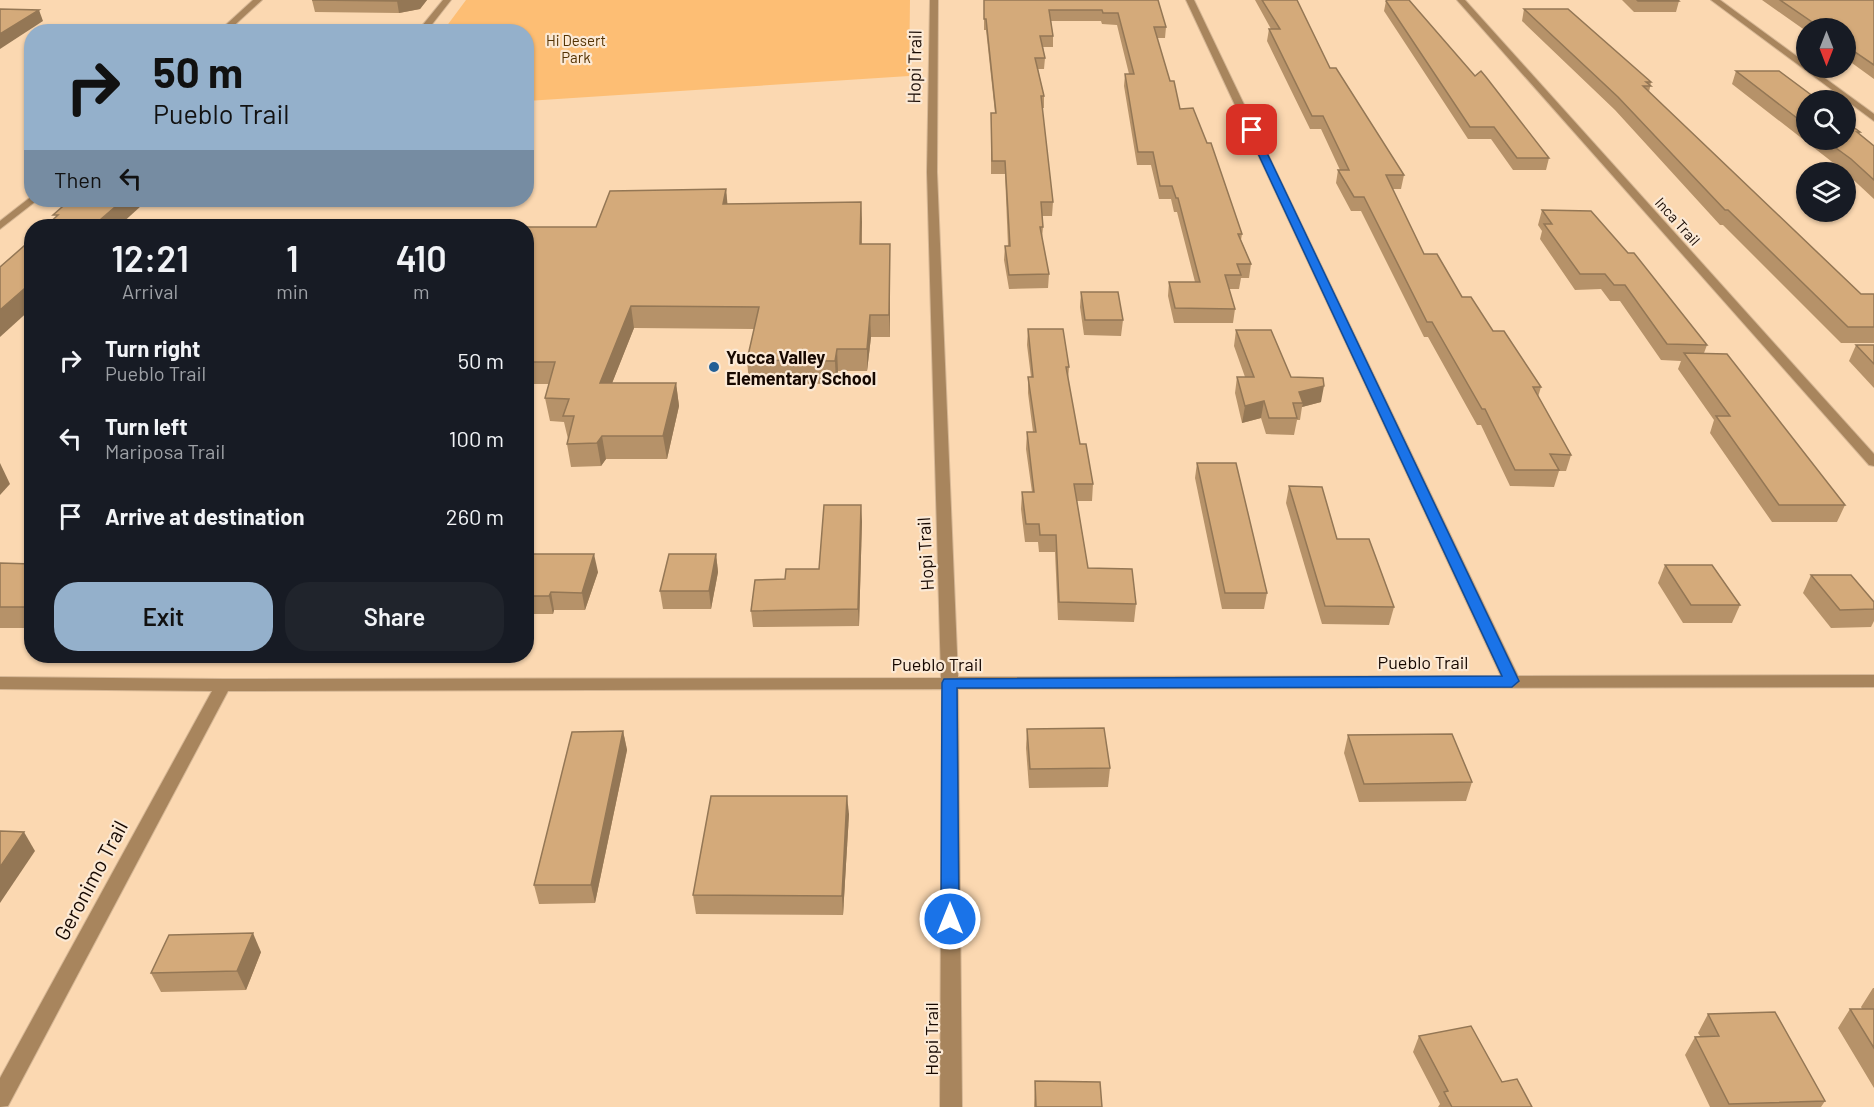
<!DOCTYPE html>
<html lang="en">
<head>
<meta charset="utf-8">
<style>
	body { margin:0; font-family:Barlow,sans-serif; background:#20242c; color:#f1f3f6; height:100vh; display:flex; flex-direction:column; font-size:22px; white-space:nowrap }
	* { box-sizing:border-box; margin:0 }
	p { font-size:20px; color:#9ea1a6 }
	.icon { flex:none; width:33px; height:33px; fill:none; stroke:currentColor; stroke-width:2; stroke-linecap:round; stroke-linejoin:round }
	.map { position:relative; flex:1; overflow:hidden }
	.sheet { position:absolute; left:24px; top:219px; width:510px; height:444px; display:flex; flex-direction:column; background:#171b24; border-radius:24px; box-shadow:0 2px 4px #0004 }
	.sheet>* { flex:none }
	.top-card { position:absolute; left:24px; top:24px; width:510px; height:183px; border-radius:24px; box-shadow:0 2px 4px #0004; background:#94b0cb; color:#111; overflow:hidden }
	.needle { width:39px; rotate:180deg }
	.buttons { position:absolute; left:1796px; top:18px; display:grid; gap:12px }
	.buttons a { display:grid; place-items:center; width:60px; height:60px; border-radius:50%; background:#171b24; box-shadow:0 2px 4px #0004; font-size:30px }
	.pin { position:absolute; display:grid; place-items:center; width:51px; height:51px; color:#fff; margin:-26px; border-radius:12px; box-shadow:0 3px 9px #0006 }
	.me { position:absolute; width:66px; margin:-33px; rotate:0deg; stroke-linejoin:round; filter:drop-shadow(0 0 4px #0008) }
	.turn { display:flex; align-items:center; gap:21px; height:126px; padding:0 30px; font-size:27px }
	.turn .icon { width:78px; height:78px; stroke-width:2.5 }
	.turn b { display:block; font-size:42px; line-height:51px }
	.then { display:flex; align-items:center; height:57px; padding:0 30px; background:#0003; gap:12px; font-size:22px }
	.eta { display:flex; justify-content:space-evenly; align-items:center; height:102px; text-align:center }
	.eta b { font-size:36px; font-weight:600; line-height:42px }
	.button { display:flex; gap:12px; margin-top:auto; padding:12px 30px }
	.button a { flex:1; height:69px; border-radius:24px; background:#94b0cb; color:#111; font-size:24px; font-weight:600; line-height:69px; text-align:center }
	.button a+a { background:#20242c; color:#f1f3f6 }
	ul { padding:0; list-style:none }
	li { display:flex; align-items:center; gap:18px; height:78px; padding:0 30px }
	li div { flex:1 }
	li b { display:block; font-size:22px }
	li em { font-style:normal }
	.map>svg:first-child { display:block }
	.green { fill:#fdbe74 }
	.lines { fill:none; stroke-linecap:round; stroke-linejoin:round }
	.service-casing { stroke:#d6b795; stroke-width:2 }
	.minor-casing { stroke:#d6b795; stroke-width:2 }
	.service { fill:#a8855d; fill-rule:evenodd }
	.minor { fill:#a8855d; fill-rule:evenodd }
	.wall { fill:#b69269 }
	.shaded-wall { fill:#947755 }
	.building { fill:#d4aa7a; stroke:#947755; stroke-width:1.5 }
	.route { fill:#1a73e8; stroke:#114b97; stroke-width:1.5 }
	.poi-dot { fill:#225f96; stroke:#fbe9d5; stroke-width:2 }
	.labels { text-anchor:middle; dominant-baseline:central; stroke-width:4.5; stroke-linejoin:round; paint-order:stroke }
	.far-park-label { font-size:15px; fill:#533203; stroke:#fbe9d5 }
	.far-street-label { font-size:15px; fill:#160800; stroke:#fbe9d5 }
	.street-label { font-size:18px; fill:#160800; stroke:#fbe9d5 }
	.poi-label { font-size:18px; font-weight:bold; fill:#160800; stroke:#fbe9d5; text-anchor:start }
	.near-street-label { font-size:21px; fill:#160800; stroke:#fbe9d5 }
</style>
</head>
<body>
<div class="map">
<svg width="1874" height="1107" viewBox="0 0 1874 1107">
	<rect width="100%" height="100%" fill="#fbd8b1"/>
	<path class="green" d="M 466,0 L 910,0 L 909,76 L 527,101 L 526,32 L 443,31 Z"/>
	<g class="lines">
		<defs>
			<path id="service" d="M 443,0 L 451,0 L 426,32 L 417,32 Z"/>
			<g id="minor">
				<path d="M 253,0 L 262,0 L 227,32 L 218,32 Z"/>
				<path d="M 930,0 L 938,0 L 937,172 L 958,677 L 1501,676 L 1186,0 L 1194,0 L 1518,676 L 1874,675 L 1874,687 L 958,689 L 962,1107 L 940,1107 L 942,689 L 228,691 L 8,1106 L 0,1107 L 0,1078 L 212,691 L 0,689 L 0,677 L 223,679 L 941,678 L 927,172 Z"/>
				<path d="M 1457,0 L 1465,0 L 1874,454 L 1874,466 L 1869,465 Z"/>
				<path d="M 1711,0 L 1720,0 L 1806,63 L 1806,68 L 1811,68 L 1874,114 L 1874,121 Z"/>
				<path d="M 32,196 L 32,200 L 37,200 L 36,201 L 0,229 L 0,221 Z"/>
			</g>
		</defs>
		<use href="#service" class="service-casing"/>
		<use href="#minor" class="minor-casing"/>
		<use href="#service" class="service"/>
		<use href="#minor" class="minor"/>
	</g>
	<g class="wall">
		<path d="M 312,0 L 427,0 L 420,9 L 399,13 L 315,12 Z"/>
		<path d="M 984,0 L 1158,0 L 1166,27 L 1165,38 L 1157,38 L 1170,81 L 1180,109 L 1242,234 L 1241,240 L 1251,264 L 1249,278 L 1241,278 L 1239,289 L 1229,289 L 1235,309 L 1233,323 L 1174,323 L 1168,296 L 1169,282 L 1195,282 L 1177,212 L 1174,212 L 1171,199 L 1159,199 L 1151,165 L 1137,165 L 1124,86 L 1125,74 L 1129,74 L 1117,25 L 1102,24 L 1101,21 L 1051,21 L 1053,36 L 1053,47 L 1043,47 L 1045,58 L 1044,69 L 1038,69 L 1044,96 L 1044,108 L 1042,108 L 1053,202 L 1052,216 L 1042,216 L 1043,227 L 1042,239 L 1049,274 L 1048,288 L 1009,289 L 1004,260 L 1005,246 L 1008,246 L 1005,174 L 991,174 L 991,113 L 995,113 L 986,30 L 984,30 Z"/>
		<path d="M 1255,0 L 1297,0 L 1330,68 L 1404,175 L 1401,189 L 1392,189 L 1424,254 L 1462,297 L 1493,331 L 1541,387 L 1538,397 L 1571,455 L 1566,471 L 1559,471 L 1554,487 L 1510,486 L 1481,425 L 1477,425 L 1428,337 L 1424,337 L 1361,211 L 1351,211 L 1336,183 L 1338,170 L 1340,170 L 1321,129 L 1310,129 L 1267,41 L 1269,29 L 1271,29 Z"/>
		<path d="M 1622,0 L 1678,0 L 1679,1 L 1676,12 L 1634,12 Z"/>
		<path d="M 1762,0 L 1874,0 L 1874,79 L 1845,58 L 1845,28 L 1806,28 L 1806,31 Z"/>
		<path d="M 1386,1 L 1475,76 L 1549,158 L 1546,170 L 1513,170 L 1491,139 L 1468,139 L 1384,11 Z"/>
		<path d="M 1524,9 L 1651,82 L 1649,92 L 1861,294 L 1874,294 L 1874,343 L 1841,343 L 1723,225 L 1720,225 L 1615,110 L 1522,21 Z"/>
		<path d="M 1736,71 L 1806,100 L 1806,140 L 1845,140 L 1845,121 L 1860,132 L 1859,134 L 1874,146 L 1874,199 L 1845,172 L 1732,84 Z"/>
		<path d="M 726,189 L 727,204 L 861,202 L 862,244 L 890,244 L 890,337 L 871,337 L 867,371 L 838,371 L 836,384 L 749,383 L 747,360 L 754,329 L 634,328 L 612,383 L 676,383 L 679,406 L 667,459 L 606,459 L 601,466 L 571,467 L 567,444 L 568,439 L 564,422 L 550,421 L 545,398 L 549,384 L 526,384 L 526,227 L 596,227 Z"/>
		<path d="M 1542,210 L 1707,345 L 1704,353 L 1845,505 L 1837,522 L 1772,522 L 1710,433 L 1714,420 L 1678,369 L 1681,361 L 1661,360 L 1620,301 L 1610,301 L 1601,289 L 1575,290 L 1540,239 L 1542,231 L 1538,225 Z"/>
		<path d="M 1081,292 L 1123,320 L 1121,336 L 1084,335 L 1080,307 Z"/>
		<path d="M 1028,329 L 1069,367 L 1068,380 L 1080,444 L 1093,484 L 1092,501 L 1077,501 L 1088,568 L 1136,604 L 1134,622 L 1058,620 L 1055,552 L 1039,552 L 1038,542 L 1025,542 L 1021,509 L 1022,492 L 1032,492 L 1026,449 L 1027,432 L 1033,432 L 1028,393 L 1028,377 L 1031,377 L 1027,345 Z"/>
		<path d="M 1236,330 L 1291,377 L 1321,402 L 1302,407 L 1300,420 L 1297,420 L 1294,435 L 1266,434 L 1261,418 L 1242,423 L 1235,393 L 1237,377 L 1245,377 L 1234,346 Z"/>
		<path d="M 1856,345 L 1874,345 L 1874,388 L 1849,361 Z"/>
		<path d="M 1197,463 L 1267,593 L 1264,609 L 1222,609 L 1195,478 Z"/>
		<path d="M 1289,486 L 1337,539 L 1394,607 L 1389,625 L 1322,624 L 1286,503 Z"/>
		<path d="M 862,521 L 859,626 L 753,627 L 751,611 L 785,579 L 819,569 Z"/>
		<path d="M 526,554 L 598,572 L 585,610 L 554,610 L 553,614 L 526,614 Z"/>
		<path d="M 716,554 L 718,572 L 711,609 L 663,609 L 660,591 Z"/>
		<path d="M 0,563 L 32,564 L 32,628 L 0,628 Z"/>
		<path d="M 1665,565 L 1740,605 L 1732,623 L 1683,623 L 1658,583 Z"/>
		<path d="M 1811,575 L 1874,602 L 1874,621 L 1871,627 L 1831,628 L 1803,593 Z"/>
		<path d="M 1027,729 L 1110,768 L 1108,787 L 1029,788 L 1026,748 Z"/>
		<path d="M 623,731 L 627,750 L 595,903 L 539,904 L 534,885 Z"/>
		<path d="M 1348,735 L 1472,782 L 1466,801 L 1359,802 L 1344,753 Z"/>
		<path d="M 849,814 L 843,915 L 696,914 L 693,895 Z"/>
		<path d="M 261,952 L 246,990 L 161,992 L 151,973 Z"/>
		<path d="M 1873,988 L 1874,988 L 1874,1088 L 1838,1028 L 1850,1009 L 1862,1009 L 1861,1007 Z"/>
		<path d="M 1708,1014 L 1825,1101 L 1821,1107 L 1710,1107 L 1685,1055 L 1695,1037 L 1700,1036 L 1698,1033 Z"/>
		<path d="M 1419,1036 L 1532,1107 L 1438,1107 L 1440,1104 L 1413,1052 Z"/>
		<path d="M 1035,1081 L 1102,1107 L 1034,1107 Z"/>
	</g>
	<g class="shaded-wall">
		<path d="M 401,0 L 427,0 L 420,9 L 399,13 L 397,1 Z"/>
		<path d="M 39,10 L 43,21 L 0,49 L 0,34 Z"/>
		<path d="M 726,189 L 728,209 L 723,204 Z"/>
		<path d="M 123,200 L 139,200 L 141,206 L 119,226 L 93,226 Z"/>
		<path d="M 861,202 L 862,222 L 861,265 L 860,244 Z"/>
		<path d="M 890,244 L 890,337 L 889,315 Z"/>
		<path d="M 32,282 L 32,308 L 0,337 L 0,310 Z"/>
		<path d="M 631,306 L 634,328 L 603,406 L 600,383 Z"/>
		<path d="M 870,315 L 871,337 L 867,371 L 867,349 Z"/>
		<path d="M 837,349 L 838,371 L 836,384 L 835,361 Z"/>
		<path d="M 676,383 L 679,406 L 667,459 L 663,436 Z"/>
		<path d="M 1324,386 L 1321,402 L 1302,407 L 1303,403 L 1299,392 Z"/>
		<path d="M 1264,401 L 1261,418 L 1242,423 L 1245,406 Z"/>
		<path d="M 602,436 L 606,459 L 601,466 L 597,443 Z"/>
		<path d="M 0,463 L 10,484 L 0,495 Z"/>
		<path d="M 861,505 L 862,521 L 859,626 L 858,609 Z"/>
		<path d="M 594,554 L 598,572 L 585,610 L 582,593 Z"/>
		<path d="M 716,554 L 718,572 L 711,609 L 709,591 Z"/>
		<path d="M 551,592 L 554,610 L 553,614 L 549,596 Z"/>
		<path d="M 32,602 L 32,615 L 27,607 Z"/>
		<path d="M 623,731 L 627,750 L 595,903 L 591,885 Z"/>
		<path d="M 847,796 L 849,814 L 843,915 L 842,896 Z"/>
		<path d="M 24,832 L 35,851 L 0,903 L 0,867 Z"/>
		<path d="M 253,933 L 261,952 L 246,990 L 237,971 Z"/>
	</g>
	<g class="building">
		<path d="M 312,0 L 401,0 L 397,1 Z"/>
		<path d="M 984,0 L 1158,0 L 1166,27 L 1154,27 L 1170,81 L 1174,81 L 1180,109 L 1193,108 L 1207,143 L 1211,143 L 1242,234 L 1238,234 L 1251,264 L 1237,264 L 1241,275 L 1225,275 L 1235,309 L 1175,308 L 1169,282 L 1200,282 L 1178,198 L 1176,198 L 1172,186 L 1160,186 L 1153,152 L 1138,152 L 1125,74 L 1134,74 L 1118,13 L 1103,13 L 1102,10 L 1049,10 L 1053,36 L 1040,36 L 1045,58 L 1035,58 L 1044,96 L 1041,96 L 1053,202 L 1041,202 L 1043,227 L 1040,227 L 1049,274 L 1009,275 L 1005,246 L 1010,246 L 1005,161 L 992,161 L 991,113 L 996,113 L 986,19 L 984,19 Z"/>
		<path d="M 1262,0 L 1297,0 L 1330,68 L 1336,68 L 1404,175 L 1386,175 L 1424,254 L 1437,254 L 1462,297 L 1471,297 L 1493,331 L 1504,331 L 1541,387 L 1533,387 L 1571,455 L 1550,454 L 1559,470 L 1515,470 L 1485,409 L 1482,409 L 1432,322 L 1427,322 L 1364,197 L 1354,197 L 1338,170 L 1349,170 L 1323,116 L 1312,116 L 1269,29 L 1280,29 Z"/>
		<path d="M 1387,0 L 1409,0 L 1475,76 L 1481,71 L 1486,77 L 1549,158 L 1517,158 L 1494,127 L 1470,127 L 1386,1 Z"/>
		<path d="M 1637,0 L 1678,0 L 1679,1 L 1638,1 Z"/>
		<path d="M 1780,0 L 1874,0 L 1874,65 L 1845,45 L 1845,28 L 1821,28 Z"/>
		<path d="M 0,9 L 39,10 L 0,34 Z"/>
		<path d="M 1524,9 L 1568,9 L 1651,82 L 1646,82 L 1651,86 L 1643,86 L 1861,294 L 1874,294 L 1874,327 L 1848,327 L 1728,210 L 1725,210 L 1618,97 Z"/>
		<path d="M 1736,71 L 1779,71 L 1818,100 L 1806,100 L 1806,125 Z"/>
		<path d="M 1845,121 L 1860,132 L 1857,132 L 1874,146 L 1874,180 L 1851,159 L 1825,140 L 1845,140 Z"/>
		<path d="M 726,189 L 723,204 L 861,202 L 860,244 L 890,244 L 889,315 L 870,315 L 867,349 L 837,349 L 835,361 L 747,360 L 759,307 L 631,306 L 600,383 L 676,383 L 663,436 L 602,436 L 597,443 L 567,444 L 574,416 L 563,416 L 569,399 L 545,398 L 555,362 L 526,362 L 526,227 L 596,227 L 610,191 Z"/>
		<path d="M 70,200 L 123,200 L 93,226 L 46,226 L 58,215 L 53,215 Z"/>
		<path d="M 1542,210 L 1591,211 L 1628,253 L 1634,253 L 1707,345 L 1667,344 L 1625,285 L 1614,285 L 1605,274 L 1580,274 L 1544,224 L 1552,224 Z"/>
		<path d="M 32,239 L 32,282 L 0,310 L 0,267 Z"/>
		<path d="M 1081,292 L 1118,292 L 1123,320 L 1085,320 Z"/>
		<path d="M 1028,329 L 1063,329 L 1069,367 L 1066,367 L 1080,444 L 1086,444 L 1093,484 L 1074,484 L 1088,568 L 1132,569 L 1136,604 L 1059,602 L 1056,535 L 1040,535 L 1039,524 L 1026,524 L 1022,492 L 1034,492 L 1027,432 L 1036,432 L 1028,377 L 1033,377 Z"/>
		<path d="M 1236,330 L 1271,330 L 1291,377 L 1323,378 L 1324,386 L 1299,392 L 1303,403 L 1293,403 L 1297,418 L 1269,418 L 1264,401 L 1245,406 L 1237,377 L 1254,377 Z"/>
		<path d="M 1856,345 L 1874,345 L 1874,364 Z"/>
		<path d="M 1684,353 L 1727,354 L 1845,505 L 1779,505 L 1716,416 L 1730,416 Z"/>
		<path d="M 1197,463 L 1236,463 L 1267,593 L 1225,593 Z"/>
		<path d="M 1289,486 L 1322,487 L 1337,539 L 1369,539 L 1394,607 L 1325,606 Z"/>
		<path d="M 824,505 L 861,505 L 858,609 L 751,611 L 755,580 L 785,579 L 786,569 L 819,569 Z"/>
		<path d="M 526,554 L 594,554 L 582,593 L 551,592 L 549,596 L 526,596 Z"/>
		<path d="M 669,554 L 716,554 L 709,591 L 660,591 Z"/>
		<path d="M 0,563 L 32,564 L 32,602 L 27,607 L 0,607 Z"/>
		<path d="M 1665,565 L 1712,565 L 1740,605 L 1691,605 Z"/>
		<path d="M 1811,575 L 1851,575 L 1874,602 L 1874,609 L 1840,610 Z"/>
		<path d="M 1104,728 L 1110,768 L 1030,769 L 1027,729 Z"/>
		<path d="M 623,731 L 591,885 L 534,885 L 572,732 Z"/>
		<path d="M 1452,734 L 1472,782 L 1364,784 L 1348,735 Z"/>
		<path d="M 711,796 L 847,796 L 842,896 L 693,895 Z"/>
		<path d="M 0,831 L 24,832 L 0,867 Z"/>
		<path d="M 253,933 L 237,971 L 151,973 L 169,935 Z"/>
		<path d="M 1850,1009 L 1874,1009 L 1874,1048 Z"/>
		<path d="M 1775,1012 L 1825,1101 L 1729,1104 L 1695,1037 L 1719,1036 L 1708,1014 Z"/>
		<path d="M 1471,1026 L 1502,1082 L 1517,1079 L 1532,1107 L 1452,1107 L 1444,1092 L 1448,1091 L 1419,1036 Z"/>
		<path d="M 1035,1081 L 1100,1082 L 1102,1107 L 1036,1107 Z"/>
	</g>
	<path class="route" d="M 1252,127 L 1256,130 L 1519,681 L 1512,687 L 957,688 L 959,919 L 957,924 L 950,926 L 944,924 L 941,919 L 942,683 L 944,679 L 1502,676 L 1247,130 Z"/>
	<circle class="poi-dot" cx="714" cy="367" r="6"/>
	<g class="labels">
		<g class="far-park-label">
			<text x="576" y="40">Hi Desert<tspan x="576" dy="17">Park</tspan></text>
		</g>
		<g class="far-street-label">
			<text transform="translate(1678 221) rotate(48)">Inca Trail</text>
		</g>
		<g class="street-label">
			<text transform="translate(914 67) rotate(-89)">Hopi Trail</text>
			<text transform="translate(925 554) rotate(-93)">Hopi Trail</text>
			<text x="1423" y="662">Pueblo Trail</text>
			<text x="937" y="664">Pueblo Trail</text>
			<text transform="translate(931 1039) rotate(-90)">Hopi Trail</text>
		</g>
		<g class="poi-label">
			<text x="726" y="357">Yucca Valley<tspan x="726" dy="21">Elementary School</tspan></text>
		</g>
		<g class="near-street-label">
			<text transform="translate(90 880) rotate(-62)">Geronimo Trail</text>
		</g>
	</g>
</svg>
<div class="buttons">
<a><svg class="needle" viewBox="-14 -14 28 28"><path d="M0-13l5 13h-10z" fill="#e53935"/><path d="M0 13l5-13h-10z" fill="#9ea1a6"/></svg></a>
<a><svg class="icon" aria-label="search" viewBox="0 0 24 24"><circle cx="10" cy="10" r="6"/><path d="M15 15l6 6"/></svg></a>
<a><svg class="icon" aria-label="layers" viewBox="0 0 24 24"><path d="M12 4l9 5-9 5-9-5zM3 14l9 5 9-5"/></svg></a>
</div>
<div class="pin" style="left:1252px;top:130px;background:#d93025"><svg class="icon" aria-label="arrive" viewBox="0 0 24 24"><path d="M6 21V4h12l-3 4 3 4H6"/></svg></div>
<svg class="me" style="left:950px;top:919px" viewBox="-20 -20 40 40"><circle r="17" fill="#1a73e8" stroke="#fff" stroke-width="3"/><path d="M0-11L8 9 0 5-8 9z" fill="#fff"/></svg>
<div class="top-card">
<div class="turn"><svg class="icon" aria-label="right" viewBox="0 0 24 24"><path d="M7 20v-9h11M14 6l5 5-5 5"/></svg><div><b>50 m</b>Pueblo Trail</div></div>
<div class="then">Then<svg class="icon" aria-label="left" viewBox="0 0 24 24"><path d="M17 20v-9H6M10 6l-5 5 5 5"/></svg></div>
</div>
<section class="sheet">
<div class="eta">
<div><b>12:21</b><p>Arrival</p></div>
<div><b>1</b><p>min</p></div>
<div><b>410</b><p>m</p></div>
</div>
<ul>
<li><svg class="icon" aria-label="right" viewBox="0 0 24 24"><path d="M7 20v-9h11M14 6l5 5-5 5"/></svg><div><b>Turn right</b><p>Pueblo Trail</p></div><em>50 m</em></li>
<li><svg class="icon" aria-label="left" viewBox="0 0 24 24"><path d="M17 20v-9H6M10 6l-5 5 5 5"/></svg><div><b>Turn left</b><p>Mariposa Trail</p></div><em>100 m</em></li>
<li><svg class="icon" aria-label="arrive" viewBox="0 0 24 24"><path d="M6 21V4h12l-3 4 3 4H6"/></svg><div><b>Arrive at destination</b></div><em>260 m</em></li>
</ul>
<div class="button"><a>Exit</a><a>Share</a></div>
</section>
</div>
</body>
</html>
